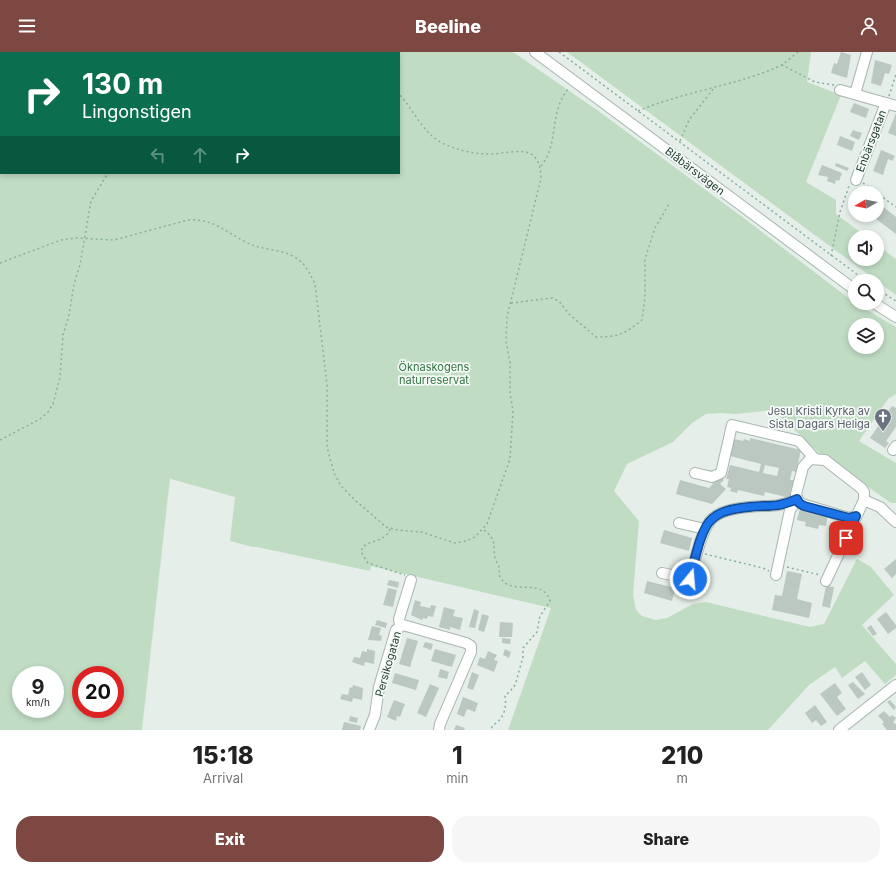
<!DOCTYPE html>
<html lang="en">
<head>
<meta charset="utf-8">
<style>
	body { margin:0; font-family:Inter,sans-serif; background:#f6f6f6; color:#222; height:100vh; display:flex; flex-direction:column; font-size:15px; white-space:nowrap }
	* { box-sizing:border-box; margin:0 }
	p { font-size:13px; color:#767676 }
	.icon { flex:none; width:22px; height:22px; fill:none; stroke:currentColor; stroke-width:2; stroke-linecap:round; stroke-linejoin:round }
	.map { position:relative; height:678px; overflow:hidden }
	.sheet { display:flex; flex-direction:column; background:#fff; flex:1 }
	.sheet>* { flex:none }
	.banner { position:absolute; left:0px; top:0px; width:400px; height:122px; box-shadow:0 2px 6px #0003; background:#0b6e4f; color:#fff; overflow:hidden }
	.needle { width:26px; rotate:261deg }
	.controls { position:absolute; left:848px; top:134px; display:grid; gap:8px }
	.controls a { display:grid; place-items:center; width:36px; height:36px; border-radius:50%; background:#fff; box-shadow:0 2px 6px #0003; font-size:20px }
	.speed { position:absolute; left:12px; top:614px; display:flex; gap:8px; font-size:20px; font-weight:700; text-align:center }
	.speed>* { display:grid; place-content:center; width:52px; height:52px; border-radius:50%; background:#fff; box-shadow:0 2px 6px #0003; line-height:1 }
	.speed small { font-size:10px; font-weight:400 }
	.speed .limit { border:6px solid #d22; background:#fff; color:#111 }
	.pin { position:absolute; display:grid; place-items:center; width:34px; height:34px; color:#fff; margin:-17px; border-radius:8px; box-shadow:0 2px 6px #0006 }
	.me { position:absolute; width:44px; margin:-22px; rotate:17deg; stroke-linejoin:round; filter:drop-shadow(0 0 3px #0008) }
	.turn { display:flex; align-items:center; gap:14px; height:84px; padding:0 16px; font-size:18px }
	.turn .icon { width:52px; height:52px; stroke-width:2.5 }
	.turn b { display:block; font-size:28px; line-height:34px }
	.lanes { display:flex; align-items:center; height:38px; padding:0 16px; background:#0003; justify-content:center; gap:20px; direction:ltr }
	.lanes .off { opacity:.35 }
	.eta { display:flex; justify-content:space-evenly; align-items:center; height:68px; text-align:center }
	.eta b { font-size:24px; font-weight:800; line-height:28px }
	.action { display:flex; gap:8px; margin-top:auto; padding:8px 16px }
	.action a { flex:1; height:46px; border-radius:16px; background:#7c4841; color:#fff; font-size:16px; font-weight:800; line-height:46px; text-align:center }
	.action a+a { background:#f6f6f6; color:#222 }
	header { display:flex; justify-content:space-between; align-items:center; height:52px; padding:0 16px; background:#7c4841; color:#fff; font-size:18px; font-weight:800 }
	.map>svg:first-child { display:block }
	.green { fill:#c0ddc4; fill-rule:evenodd }
	.building { fill:#bbc8c1; fill-rule:evenodd }
	.lines { fill:none; stroke-linecap:round; stroke-linejoin:round }
	.minor-casing { stroke:#a8b6af; stroke-width:12 }
	.path { stroke:#87af9e; stroke-width:1.5; stroke-dasharray:2 3; stroke-linecap:butt }
	.minor { stroke:#fff; stroke-width:10 }
	.route-casing { stroke:#114b97; stroke-width:10 }
	.route { stroke:#1a73e8; stroke-width:7 }
	.labels { text-anchor:middle; dominant-baseline:central; stroke-width:3.5; stroke-linejoin:round; paint-order:stroke }
	.street-label { font-size:11px; fill:#253f35; stroke:#f6faf7 }
	.park-label { font-size:11px; fill:#317443; stroke:#f6faf7 }
	.worship-label { font-size:11px; fill:#5b616d; stroke:#f6faf7; text-anchor:end }
</style>
</head>
<body>
<header><svg class="icon" aria-label="menu" viewBox="0 0 24 24"><path d="M4 6h16M4 12h16M4 18h16"/></svg>Beeline<svg class="icon" aria-label="person" viewBox="0 0 24 24"><circle cx="12" cy="8" r="4"/><path d="M4 21q1-7 8-7t8 7"/></svg></header>
<div class="map">
<svg width="896" height="678" viewBox="0 0 896 678">
	<rect width="100%" height="100%" fill="#e5eee9"/>
	<g class="green">
		<path d="M 0,0 L 513,0 L 597,58 L 745,167 L 855,251 L 896,275 L 896,342 L 888,347 L 859,389 L 896,411 L 896,451 L 891,451 L 818,400 L 773,358 L 735,362 L 721,361 L 706,362 L 692,371 L 673,390 L 627,412 L 614,439 L 639,469 L 633,543 L 636,558 L 642,564 L 656,568 L 667,566 L 693,552 L 706,550 L 810,575 L 824,572 L 857,507 L 871,515 L 894,543 L 862,573 L 896,612 L 896,623 L 885,632 L 865,609 L 842,626 L 835,615 L 809,633 L 768,678 L 508,678 L 551,556 L 371,514 L 370,519 L 257,495 L 253,495 L 230,489 L 235,445 L 171,427 L 170,426 L 142,678 L 0,678 ZM 1,1 L 399,1 L 399,121 L 1,121 ZM 855,273 L 877,273 L 877,295 L 855,295 ZM 21,623 L 55,623 L 55,657 L 21,657 ZM 81,623 L 115,623 L 115,657 L 81,657 Z"/>
		<path d="M 567,0 L 811,0 L 807,30 L 841,43 L 806,130 L 836,148 L 836,162 L 867,185 L 855,185 L 855,207 L 877,207 L 877,193 L 896,207 L 896,243 Z"/>
	</g>
	<g class="building">
		<path d="M 841,0 L 851,3 L 847,26 L 831,21 L 834,11 L 837,12 Z"/>
		<path d="M 875,8 L 892,13 L 889,22 L 885,21 L 881,34 L 871,31 Z"/>
		<path d="M 854,51 L 869,57 L 866,66 L 850,60 Z"/>
		<path d="M 896,61 L 896,84 L 888,81 Z"/>
		<path d="M 853,78 L 862,81 L 859,88 L 850,84 Z"/>
		<path d="M 840,84 L 855,90 L 852,99 L 837,93 Z"/>
		<path d="M 881,98 L 895,104 L 892,109 L 888,107 L 883,123 L 873,119 Z"/>
		<path d="M 836,111 L 849,116 L 847,119 L 835,114 Z"/>
		<path d="M 822,113 L 842,121 L 839,129 L 836,128 L 835,132 L 827,129 L 828,125 L 818,123 Z"/>
		<path d="M 877,150 L 896,165 L 896,182 L 871,163 L 877,163 Z"/>
		<path d="M 892,354 L 896,356 L 896,375 L 886,389 L 889,391 L 885,396 L 870,386 Z"/>
		<path d="M 750,386 L 801,398 L 796,420 L 792,419 L 790,428 L 794,428 L 790,446 L 765,440 L 764,444 L 738,438 L 737,441 L 730,439 L 731,436 L 727,435 L 729,427 L 726,427 L 730,413 L 759,420 L 761,412 L 730,404 L 734,387 L 743,389 L 744,387 L 750,389 ZM 765,413 L 779,416 L 777,424 L 763,421 Z"/>
		<path d="M 720,424 L 724,428 L 720,432 L 726,437 L 712,452 L 676,442 L 680,428 L 709,436 Z"/>
		<path d="M 800,457 L 828,463 L 826,474 L 819,473 L 818,477 L 805,474 L 806,470 L 797,468 Z"/>
		<path d="M 664,478 L 692,486 L 689,499 L 660,491 Z"/>
		<path d="M 896,507 L 896,522 L 892,526 L 884,517 Z"/>
		<path d="M 787,519 L 802,522 L 797,547 L 812,551 L 809,566 L 772,558 L 775,543 L 782,544 Z"/>
		<path d="M 389,528 L 399,530 L 398,536 L 387,533 Z"/>
		<path d="M 647,529 L 675,536 L 672,549 L 644,541 Z"/>
		<path d="M 826,534 L 834,535 L 830,556 L 822,554 Z"/>
		<path d="M 388,536 L 397,538 L 393,555 L 383,553 Z"/>
		<path d="M 415,548 L 421,550 L 420,554 L 430,556 L 431,553 L 436,554 L 433,565 L 428,564 L 427,567 L 423,566 L 422,568 L 411,563 Z"/>
		<path d="M 444,555 L 455,558 L 453,564 L 463,566 L 460,578 L 450,575 L 450,578 L 439,575 Z"/>
		<path d="M 474,557 L 479,559 L 475,576 L 469,575 Z"/>
		<path d="M 886,560 L 896,573 L 896,576 L 888,582 L 877,567 Z"/>
		<path d="M 482,562 L 489,564 L 484,580 L 478,578 Z"/>
		<path d="M 377,568 L 387,571 L 386,576 L 375,573 Z"/>
		<path d="M 500,570 L 513,571 L 512,585 L 499,585 Z"/>
		<path d="M 871,573 L 877,582 L 873,584 L 867,576 Z"/>
		<path d="M 372,574 L 381,576 L 379,583 L 382,584 L 381,589 L 368,588 Z"/>
		<path d="M 407,586 L 418,589 L 410,615 L 399,612 Z"/>
		<path d="M 502,586 L 511,587 L 510,592 L 502,591 Z"/>
		<path d="M 425,590 L 433,592 L 431,598 L 423,595 Z"/>
		<path d="M 367,597 L 375,599 L 374,612 L 365,610 L 364,614 L 352,610 L 354,605 L 360,606 L 362,599 L 367,600 Z"/>
		<path d="M 435,597 L 456,603 L 452,615 L 431,609 Z"/>
		<path d="M 505,597 L 511,600 L 509,606 L 503,603 Z"/>
		<path d="M 488,599 L 497,603 L 494,608 L 498,609 L 494,620 L 477,613 L 480,605 L 485,607 Z"/>
		<path d="M 440,617 L 449,620 L 447,627 L 438,625 Z"/>
		<path d="M 472,620 L 479,623 L 473,638 L 467,636 Z"/>
		<path d="M 862,620 L 871,633 L 865,638 L 855,625 Z"/>
		<path d="M 395,621 L 419,628 L 416,638 L 392,631 Z"/>
		<path d="M 853,630 L 865,642 L 858,647 L 848,633 Z"/>
		<path d="M 835,631 L 842,641 L 837,645 L 846,657 L 837,664 L 820,642 Z"/>
		<path d="M 430,632 L 439,636 L 426,665 L 417,661 Z"/>
		<path d="M 353,633 L 363,636 L 362,648 L 353,646 L 352,650 L 340,647 L 342,642 L 348,643 L 350,635 L 352,636 Z"/>
		<path d="M 463,645 L 478,651 L 475,660 L 467,657 L 464,665 L 457,662 Z"/>
		<path d="M 394,648 L 405,652 L 400,665 L 397,664 L 396,669 L 387,665 Z"/>
		<path d="M 890,648 L 896,655 L 894,658 L 887,650 Z"/>
		<path d="M 815,653 L 827,670 L 821,674 L 816,668 L 812,671 L 805,661 Z"/>
		<path d="M 884,659 L 890,665 L 892,663 L 896,666 L 893,671 L 896,672 L 896,678 L 887,678 L 882,672 L 884,670 L 878,664 Z"/>
		<path d="M 350,664 L 358,666 L 357,671 L 349,669 Z"/>
		<path d="M 344,670 L 361,674 L 360,678 L 342,678 Z"/>
		<path d="M 456,673 L 465,676 L 464,678 L 454,678 Z"/>
	</g>
	<g class="lines">
		<defs>
			<g id="minor">
				<path d="M 535,0 L 855,238"/>
				<path d="M 840,38 L 896,54"/>
				<path d="M 855,42 L 867,0"/>
				<path d="M 856,128 L 886,51"/>
				<path d="M 874,251 L 896,265"/>
				<path d="M 893,398 L 896,394"/>
				<path d="M 695,421 L 712,425 L 721,421 L 732,373 L 799,389 L 815,407"/>
				<path d="M 864,448 L 880,455 L 896,470"/>
				<path d="M 679,471 L 705,477"/>
				<path d="M 662,521 L 690,527 C 694,513 701,477 712,467 C 721,458 737,456 749,455 C 770,453 777,456 797,447"/>
				<path d="M 776,523 L 790,458 L 797,447"/>
				<path d="M 826,529 L 864,448 L 864,440 L 861,436 L 825,408 L 810,407 L 803,415 L 796,442 L 799,451 L 849,466 L 856,464"/>
				<path d="M 400,573 L 399,567 L 411,528"/>
				<path d="M 369,678 L 375,663 L 379,635 L 396,578 L 403,573 L 466,591 L 471,594 L 471,600 L 440,672 L 439,678"/>
				<path d="M 839,678 L 896,633"/>
			</g>
		</defs>
		<use href="#minor" class="minor-casing"/>
		<g class="path">
			<path d="M 313,0 L 314,1"/>
			<path d="M 559,0 L 866,229"/>
			<path d="M 798,0 L 782,13 L 815,30 L 834,33"/>
			<path d="M 137,1 L 137,0"/>
			<path d="M 889,44 L 896,22"/>
			<path d="M 638,59 C 685,39 736,34 782,13"/>
			<path d="M 680,89 L 689,68 L 714,36"/>
			<path d="M 541,114 C 560,91 548,60 569,36"/>
			<path d="M 863,131 L 896,155"/>
			<path d="M 831,204 L 840,160 L 849,134"/>
			<path d="M 0,211 L 61,188 L 76,186 L 114,188 L 188,168 C 217,166 230,185 255,194 C 268,198 284,198 296,206 C 306,212 310,222 315,232 L 327,333 L 327,395 L 334,421 L 341,434 L 355,448 L 386,475 L 398,478 L 422,480 L 455,491 L 466,489 L 475,485 L 487,472 L 510,407 L 513,359 L 510,341 L 510,311 L 506,289 L 507,265 L 541,126 C 540,88 513,102 489,102 C 473,102 458,98 444,92 C 423,82 414,58 399,42"/>
			<path d="M 877,237 L 896,249"/>
			<path d="M 511,251 L 552,246 L 559,249 L 569,262 L 596,285 C 618,285 625,282 642,268 L 645,245 L 645,207 L 655,176 L 670,150"/>
			<path d="M 0,388 L 40,367 L 48,360 L 53,352 L 60,325 L 63,283 L 69,263 L 74,232 L 80,213 L 91,149 L 108,121"/>
			<path d="M 390,477 C 389,480 387,483 384,485 C 376,491 363,489 361,500 L 368,511 L 405,523"/>
			<path d="M 484,478 C 498,489 492,492 495,506 C 498,515 500,512 499,523 C 501,526 503,530 505,531 C 520,541 543,527 550,549 L 540,564 L 537,580 L 523,596 L 523,605 L 516,630 L 514,635 L 505,644 C 506,651 506,659 501,666 C 498,671 492,672 491,678"/>
			<path d="M 705,502 L 763,516 L 769,519"/>
			<path d="M 787,515 L 820,523"/>
		</g>
		<use href="#minor" class="minor"/>
	</g>
	<g class="lines">
		<defs>
			<path id="route" d="M 690,527 C 694,512 700,477 712,467 C 721,458 737,456 749,455 C 770,453 777,456 797,447 L 799,451 L 804,454 L 849,466 L 856,464 L 846,486"/>
		</defs>
		<use href="#route" class="route-casing"/>
		<use href="#route" class="route"/>
	</g>
	<defs>
		<symbol id="church-pin" viewBox="-11 -11 22 30"><path d="M0 17L-7.5 6A9.5 9.5 0 1 1 7.5 6Z" fill="#6b7280" stroke="#f6faf7"/><path d="M-1.2-6h2.4v3.5h3.3v2.4h-3.3V6h-2.4V-.1h-3.3v-2.4h3.3Z" fill="#fff"/></symbol>
	</defs>
	<g fill-rule="evenodd">
		<use href="#church-pin" x="873" y="355" width="20" height="27"/>
	</g>
	<g class="labels">
		<g class="street-label">
			<text transform="translate(871 89) rotate(-69)">Enbärsgatan</text>
			<text transform="translate(695 119) rotate(37)">Blåbärsvägen</text>
			<text transform="translate(388 612) rotate(-74)">Persikogatan</text>
		</g>
		<g class="park-label">
			<text x="434" y="315">Öknaskogens<tspan x="434" dy="13">naturreservat</tspan></text>
		</g>
		<g class="worship-label">
			<text x="870" y="359">Jesu Kristi Kyrka av<tspan x="870" dy="13">Sista Dagars Heliga</tspan></text>
		</g>
	</g>
</svg>
<div class="controls">
<a><svg class="needle" viewBox="-14 -14 28 28"><path d="M0-13l5 13h-10z" fill="#e53935"/><path d="M0 13l5-13h-10z" fill="#767676"/></svg></a>
<a><svg class="icon" aria-label="sound" viewBox="0 0 24 24"><path d="M4 9h4l5-4v14l-5-4H4zM17 9q2 3 0 6"/></svg></a>
<a><svg class="icon" aria-label="search" viewBox="0 0 24 24"><circle cx="10" cy="10" r="6"/><path d="M15 15l6 6"/></svg></a>
<a><svg class="icon" aria-label="layers" viewBox="0 0 24 24"><path d="M12 4l9 5-9 5-9-5zM3 14l9 5 9-5"/></svg></a>
</div>
<div class="speed"><div>9<small>km/h</small></div><div class="limit">20</div></div>
<div class="pin" style="left:846px;top:486px;background:#d93025"><svg class="icon" aria-label="arrive" viewBox="0 0 24 24"><path d="M6 21V4h12l-3 4 3 4H6"/></svg></div>
<svg class="me" style="left:690px;top:527px" viewBox="-20 -20 40 40"><circle r="17" fill="#1a73e8" stroke="#fff" stroke-width="3"/><path d="M0-11L8 9 0 5-8 9z" fill="#fff"/></svg>
<div class="banner">
<div class="turn"><svg class="icon" aria-label="right" viewBox="0 0 24 24"><path d="M7 20v-9h11M14 6l5 5-5 5"/></svg><div><b>130 m</b>Lingonstigen</div></div>
<div class="lanes"><svg class="icon off" aria-label="left" viewBox="0 0 24 24"><path d="M17 20v-9H6M10 6l-5 5 5 5"/></svg><svg class="icon off" aria-label="ahead" viewBox="0 0 24 24"><path d="M12 20V5M6 11l6-6 6 6"/></svg><svg class="icon" aria-label="right" viewBox="0 0 24 24"><path d="M7 20v-9h11M14 6l5 5-5 5"/></svg></div>
</div>
</div>
<section class="sheet">
<div class="eta">
<div><b>15:18</b><p>Arrival</p></div>
<div><b>1</b><p>min</p></div>
<div><b>210</b><p>m</p></div>
</div>
<div class="action"><a>Exit</a><a>Share</a></div>
</section>
</body>
</html>
